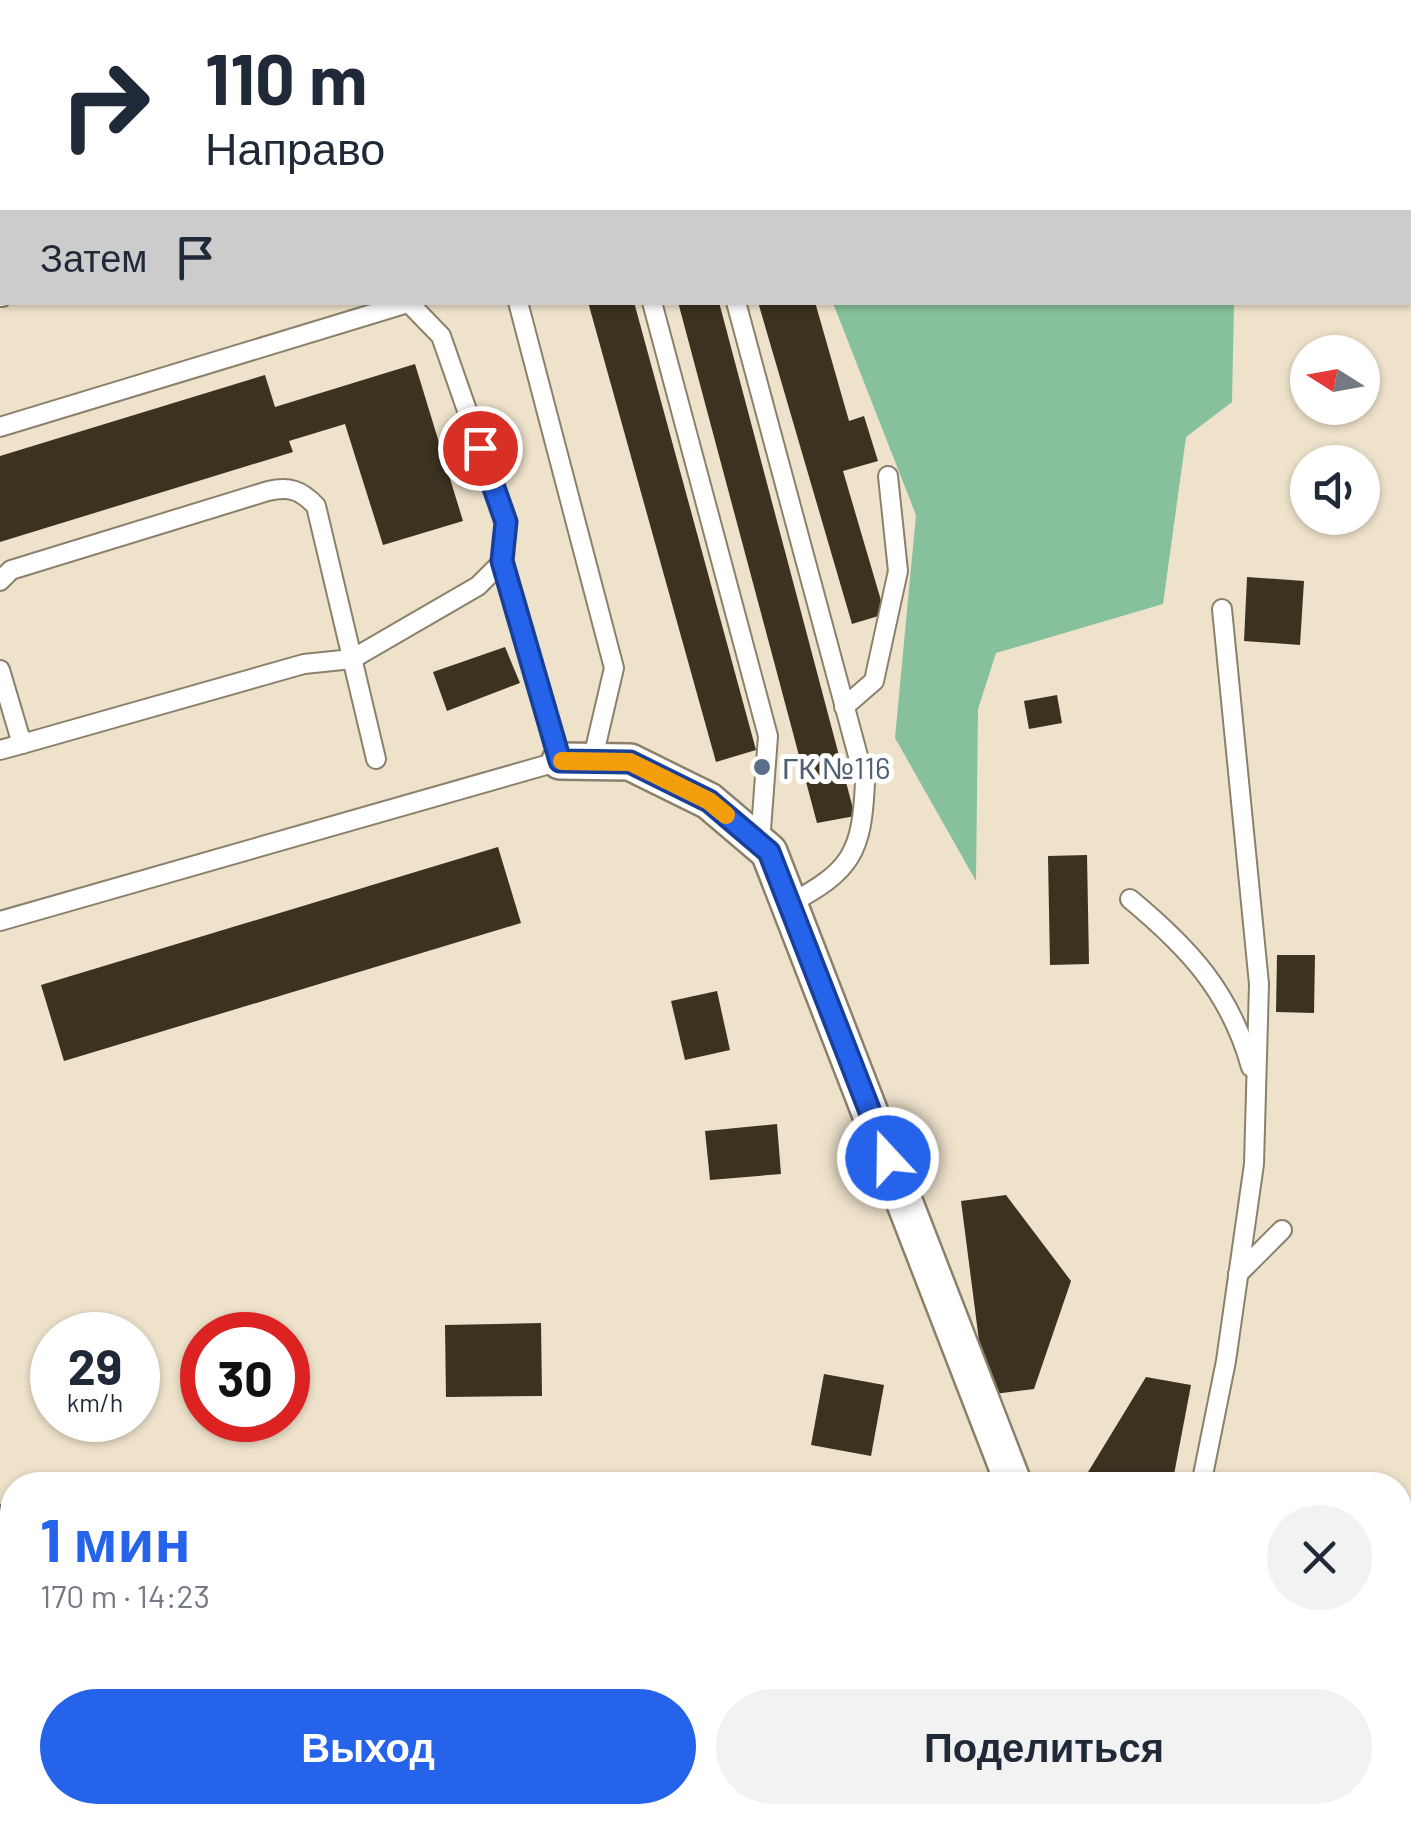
<!DOCTYPE html>
<html lang="ru">
<head>
<meta charset="utf-8">
<style>
	body { margin:0; font-family:Barlow,sans-serif; background:#f2f2f3; color:#1f2937; height:100vh; display:flex; flex-direction:column; font-size:38px; white-space:nowrap }
	* { box-sizing:border-box; margin:0 }
	p { font-size:32px; color:#747a83 }
	.icon { flex:none; width:55px; height:55px; fill:none; stroke:currentColor; stroke-width:2; stroke-linecap:round; stroke-linejoin:round }
	.map { position:relative; flex:1; overflow:hidden }
	.drawer { position:absolute; left:0px; top:1472px; width:1412px; height:352px; display:flex; flex-direction:column; background:#fff; border-radius:40px 40px 0 0; box-shadow:0 2px 8px #0004 }
	.drawer>* { flex:none }
	.top-card { position:absolute; left:0px; top:0px; width:1412px; height:305px; box-shadow:0 2px 8px #0004; background:#fff; color:#1f2937; overflow:hidden }
	.needle { width:65px; rotate:281deg }
	.buttons { position:absolute; left:1290px; top:335px; display:grid; gap:20px }
	.buttons a { display:grid; place-items:center; width:90px; height:90px; border-radius:50%; background:#fff; box-shadow:0 2px 8px #0004; font-size:50px }
	.speed { position:absolute; left:30px; top:1312px; display:flex; gap:20px; font-size:50px; font-weight:700; text-align:center }
	.speed>* { display:grid; place-content:center; width:130px; height:130px; border-radius:50%; background:#fff; box-shadow:0 2px 8px #0004; line-height:1 }
	.speed small { font-size:25px; font-weight:400 }
	.speed .limit { border:15px solid #d22; background:#fff; color:#111 }
	.pin { position:absolute; display:grid; place-items:center; width:85px; height:85px; color:#fff; margin:-42px; border:5px solid #fff; border-radius:50%; box-shadow:0 2px 10px #0007 }
	.me { position:absolute; width:110px; margin:-55px; rotate:339deg; stroke-linejoin:round; filter:drop-shadow(0 0 8px #0008) }
	.turn { display:flex; align-items:center; gap:35px; height:210px; padding:0 40px; font-size:45px }
	.turn .icon { width:130px; height:130px; stroke-width:2.5 }
	.turn b { display:block; font-size:70px; line-height:85px }
	.then { display:flex; align-items:center; height:95px; padding:0 40px; background:#0003; gap:20px; font-size:38px }
	.round { display:grid; place-items:center; flex:none; width:105px; height:105px; border-radius:52px; background:#f2f2f3 }
	.summary { display:flex; align-items:center; justify-content:space-between; height:170px; padding:0 40px }
	h1 { font-size:60px; font-weight:700; line-height:75px; color:#2563eb }
	.cta { display:flex; gap:20px; margin-top:auto; padding:20px 40px }
	.cta a { flex:1; height:115px; border-radius:60px; background:#2563eb; color:#fff; font-size:40px; font-weight:700; line-height:115px; text-align:center }
	.cta a+a { background:#f2f2f3; color:#1f2937 }
	.map>svg:first-child { display:block }
	.green { fill:#86c09c }
	.building { fill:#3b321f }
	.lines { fill:none; stroke-linecap:round; stroke-linejoin:round }
	.lane-casing { stroke:#8b806b; stroke-width:22 }
	.street-casing { stroke:#8b806b; stroke-width:40 }
	.path { stroke:#918878; stroke-width:6; stroke-dasharray:8 8; stroke-linecap:butt }
	.lane { stroke:#fff; stroke-width:18 }
	.street { stroke:#fff; stroke-width:35 }
	.route-casing { stroke:#184099; stroke-width:25 }
	.route { stroke:#2563eb; stroke-width:18 }
	.slow { stroke:#f59e0b; stroke-width:18 }
	.service-dot { fill:#5c6f8a; stroke:#fff; stroke-width:4 }
	.labels { text-anchor:middle; dominant-baseline:central; stroke-width:10; stroke-linejoin:round; paint-order:stroke }
	.service-label { font-size:30px; fill:#4e5e75; stroke:#fff; text-anchor:start }
</style>
</head>
<body>
<div class="map">
<svg width="1411" height="1823" viewBox="0 0 1411 1823">
	<rect width="100%" height="100%" fill="#eee2cb"/>
	<g class="green">
		<path d="M 0,0 L 419,0 L 2,2 L 2,90 Z"/>
		<path d="M 727,0 L 1215,0 L 1216,2 L 728,2 Z"/>
		<path d="M 833,303 L 1234,303 L 1232,402 L 1186,437 L 1163,604 L 996,653 L 978,709 L 976,881 L 895,738 L 916,515 Z"/>
	</g>
	<g class="building">
		<path d="M 588,302 L 634,302 L 756,750 L 716,762 Z"/>
		<path d="M 678,302 L 719,302 L 855,816 L 817,823 Z"/>
		<path d="M 758,302 L 815,302 L 849,421 L 864,416 L 878,461 L 843,471 L 885,614 L 852,624 Z"/>
		<path d="M 415,364 L 463,521 L 383,545 L 345,424 L 289,441 L 293,452 L 0,542 L 0,456 L 265,375 L 275,407 Z"/>
		<path d="M 1247,577 L 1304,581 L 1300,645 L 1244,641 Z"/>
		<path d="M 505,647 L 520,683 L 447,711 L 433,672 Z"/>
		<path d="M 1057,695 L 1062,723 L 1029,729 L 1024,701 Z"/>
		<path d="M 498,847 L 521,923 L 64,1061 L 41,985 Z"/>
		<path d="M 1087,855 L 1089,964 L 1050,965 L 1048,856 Z"/>
		<path d="M 1277,955 L 1315,955 L 1314,1013 L 1276,1012 Z"/>
		<path d="M 717,991 L 730,1050 L 685,1060 L 671,1001 Z"/>
		<path d="M 777,1124 L 781,1174 L 710,1180 L 705,1131 Z"/>
		<path d="M 1006,1195 L 1071,1281 L 1034,1389 L 986,1395 L 961,1201 Z"/>
		<path d="M 541,1323 L 542,1396 L 446,1397 L 445,1325 Z"/>
		<path d="M 824,1374 L 884,1385 L 871,1456 L 811,1445 Z"/>
		<path d="M 1146,1377 L 1191,1385 L 1172,1485 L 1086,1485 L 1085,1477 Z"/>
		<path d="M 486,1477 L 487,1485 L 447,1485 L 446,1479 Z"/>
		<path d="M 12,1503 L 12,1576 L 0,1577 L 0,1504 Z"/>
		<path d="M 412,1812 L 481,1812 L 480,1823 L 411,1823 Z"/>
		<path d="M 620,1812 L 698,1812 L 701,1818 L 690,1823 L 625,1823 Z"/>
		<path d="M 1167,1812 L 1252,1812 L 1250,1823 L 1166,1823 Z"/>
	</g>
	<g class="lines">
		<defs>
			<g id="lane">
				<path d="M 571,0 L 572,2"/>
				<path d="M 654,0 L 655,2"/>
				<path d="M 0,297 L 2,297"/>
				<path d="M 518,302 L 614,668 L 592,762"/>
				<path d="M 652,302 L 768,736 L 760,843"/>
				<path d="M 736,302 L 865,782 C 862,852 852,871 789,904"/>
				<path d="M 0,427 L 408,303"/>
				<path d="M 0,581 L 11,570 L 268,491 C 289,486 301,490 316,506 L 376,759"/>
				<path d="M 0,670 L 22,744 L 304,664 L 352,659 L 478,586 L 503,561 L 506,522 L 441,336 L 408,302"/>
				<path d="M 844,707 L 874,681 L 898,571 L 888,476"/>
				<path d="M 0,750 L 22,744"/>
				<path d="M 1130,899 C 1189,948 1230,992 1251,1067"/>
				<path d="M 0,921 L 560,761 L 503,561"/>
				<path d="M 1238,1274 L 1282,1230"/>
				<path d="M 1201,1485 L 1226,1361 L 1254,1164 L 1259,984 L 1222,609"/>
			</g>
			<g id="street">
				<path d="M 560,761 L 630,762 L 709,801 L 769,852 L 1014,1485"/>
				<path d="M 0,1597 L 12,1597"/>
				<path d="M 1134,1812 L 1137,1823"/>
				<path d="M 288,1823 L 288,1812"/>
				<path d="M 847,1823 L 880,1812"/>
			</g>
		</defs>
		<use href="#lane" class="lane-casing"/>
		<use href="#street" class="street-casing"/>
		<path class="path" d="M 0,220 L 2,222"/>
		<use href="#lane" class="lane"/>
		<use href="#street" class="street"/>
	</g>
	<g class="lines">
		<defs>
			<path id="route" d="M 480,448 L 506,522 L 502,561 L 560,761 L 630,762 L 709,801 L 769,852 L 888,1158"/>
		</defs>
		<use href="#route" class="route-casing"/>
		<use href="#route" class="route"/>
		<path class="slow" d="M 562,761 L 630,762 L 709,801 L 726,815"/>
	</g>
	<circle class="service-dot" cx="762" cy="767" r="10"/>
	<g class="labels">
		<g class="service-label">
			<text x="782" y="767">ГК №116</text>
		</g>
	</g>
</svg>
<div class="buttons">
<a><svg class="needle" viewBox="-14 -14 28 28"><path d="M0-13l5 13h-10z" fill="#e53935"/><path d="M0 13l5-13h-10z" fill="#747a83"/></svg></a>
<a><svg class="icon" aria-label="sound" viewBox="0 0 24 24"><path d="M4 9h4l5-4v14l-5-4H4zM17 9q2 3 0 6"/></svg></a>
</div>
<div class="speed"><div>29<small>km/h</small></div><div class="limit">30</div></div>
<div class="pin" style="left:480px;top:448px;background:#d93025"><svg class="icon" aria-label="arrive" viewBox="0 0 24 24"><path d="M6 21V4h12l-3 4 3 4H6"/></svg></div>
<svg class="me" style="left:888px;top:1158px" viewBox="-20 -20 40 40"><circle r="17" fill="#2563eb" stroke="#fff" stroke-width="3"/><path d="M0-11L8 9 0 5-8 9z" fill="#fff"/></svg>
<div class="top-card">
<div class="turn"><svg class="icon" aria-label="right" viewBox="0 0 24 24"><path d="M7 20v-9h11M14 6l5 5-5 5"/></svg><div><b>110 m</b>Направо</div></div>
<div class="then">Затем<svg class="icon" aria-label="arrive" viewBox="0 0 24 24"><path d="M6 21V4h12l-3 4 3 4H6"/></svg></div>
</div>
<section class="drawer">
<div class="summary"><div><h1>1 мин</h1><p>170 m · 14:23</p></div><a class="round"><svg class="icon" aria-label="close" viewBox="0 0 24 24"><path d="M6 6l12 12M18 6L6 18"/></svg></a></div>
<div class="cta"><a>Выход</a><a>Поделиться</a></div>
</section>
</div>
</body>
</html>
